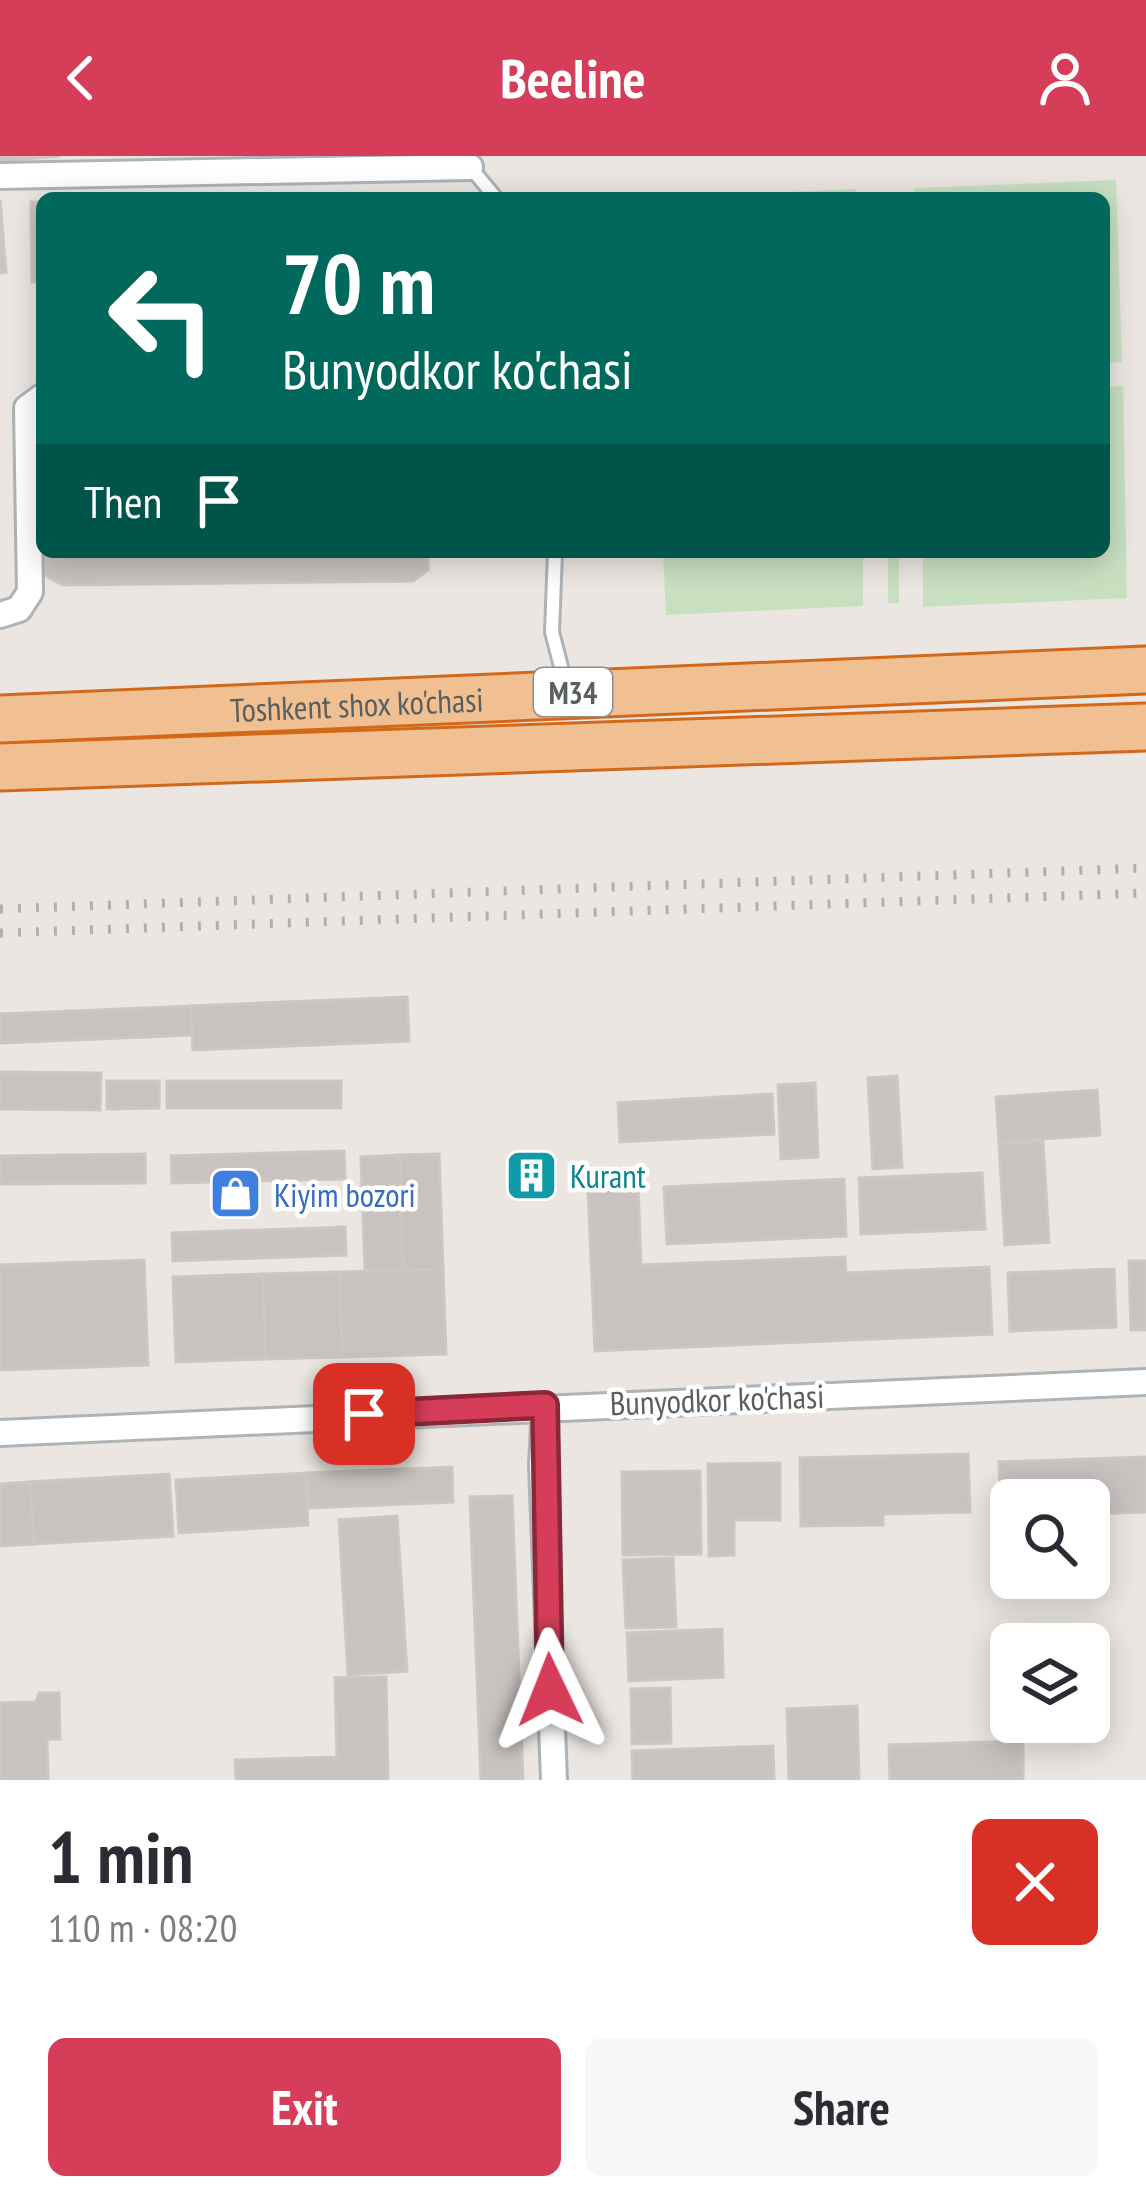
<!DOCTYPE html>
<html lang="en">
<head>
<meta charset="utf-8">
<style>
	body { margin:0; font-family:"PT Sans Narrow",sans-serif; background:#f7f7f7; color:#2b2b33; height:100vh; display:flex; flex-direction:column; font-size:45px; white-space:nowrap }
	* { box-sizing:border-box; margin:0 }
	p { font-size:39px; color:#7c7c81 }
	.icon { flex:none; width:66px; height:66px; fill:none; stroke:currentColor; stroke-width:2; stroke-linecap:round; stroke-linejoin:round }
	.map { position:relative; height:1624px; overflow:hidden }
	.side { display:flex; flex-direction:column; background:#fff; flex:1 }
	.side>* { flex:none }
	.top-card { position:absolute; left:36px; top:36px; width:1074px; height:366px; border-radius:18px; box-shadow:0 6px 30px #0003; background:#00695c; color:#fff; overflow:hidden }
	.tools { position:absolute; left:990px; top:1323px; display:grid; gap:24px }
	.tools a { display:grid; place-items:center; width:120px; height:120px; border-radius:18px; background:#fff; box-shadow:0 6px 30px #0003; font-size:60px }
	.pin { position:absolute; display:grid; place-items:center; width:102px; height:102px; color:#fff; margin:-51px; border-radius:24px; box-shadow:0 6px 18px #0006 }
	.me { position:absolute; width:132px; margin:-66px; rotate:358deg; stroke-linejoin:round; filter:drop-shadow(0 0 9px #0008) }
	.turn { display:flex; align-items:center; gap:42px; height:252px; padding:0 48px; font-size:54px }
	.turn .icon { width:156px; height:156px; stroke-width:2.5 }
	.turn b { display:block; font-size:84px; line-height:102px }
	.then { display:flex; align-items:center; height:114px; padding:0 48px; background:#0003; gap:24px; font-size:45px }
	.round { display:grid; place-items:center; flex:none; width:126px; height:126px; border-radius:18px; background:#f7f7f7 }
	.summary { display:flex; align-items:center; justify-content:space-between; height:204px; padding:0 48px }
	h1 { font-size:72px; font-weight:700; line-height:90px }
	.primary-button { display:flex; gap:24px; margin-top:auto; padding:24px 48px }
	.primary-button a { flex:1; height:138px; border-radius:18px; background:#d53d59; color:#fff; font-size:48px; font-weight:700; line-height:138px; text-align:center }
	.primary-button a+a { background:#f7f7f7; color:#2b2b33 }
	header { display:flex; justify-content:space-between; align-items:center; height:156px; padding:0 48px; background:#d53d59; color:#fff; font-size:54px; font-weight:700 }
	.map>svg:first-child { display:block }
	.green { fill:#c8e0c0 }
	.building { fill:#c8c3c0; stroke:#cec6c0; stroke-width:3 }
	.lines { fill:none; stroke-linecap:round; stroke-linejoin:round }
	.lane-casing { stroke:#aeb3b5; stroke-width:18 }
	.street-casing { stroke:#aeb3b5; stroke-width:30 }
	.highway-casing { stroke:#d36819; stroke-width:51 }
	.lane { stroke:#fff; stroke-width:12 }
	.street { stroke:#fff; stroke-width:24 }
	.highway { stroke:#f0c092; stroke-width:45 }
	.rail { stroke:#afb0b0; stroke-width:9; stroke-dasharray:3 15; stroke-linecap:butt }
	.route-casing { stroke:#8a283a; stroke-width:30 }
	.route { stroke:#d53d59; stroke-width:21 }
	.labels { text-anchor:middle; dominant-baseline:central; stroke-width:9; stroke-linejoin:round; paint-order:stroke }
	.shield { fill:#fff; stroke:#8b8e90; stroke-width:3 }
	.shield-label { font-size:30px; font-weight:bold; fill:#595e60 }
	.street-label { font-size:33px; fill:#595e60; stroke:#fff }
	.culture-label { font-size:33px; fill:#0d838f; stroke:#fff; text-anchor:start }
	.shop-label { font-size:33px; fill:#366cbe; stroke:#fff; text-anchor:start }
</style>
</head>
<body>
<header><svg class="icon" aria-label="back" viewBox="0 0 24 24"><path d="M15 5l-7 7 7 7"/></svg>Beeline<svg class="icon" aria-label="person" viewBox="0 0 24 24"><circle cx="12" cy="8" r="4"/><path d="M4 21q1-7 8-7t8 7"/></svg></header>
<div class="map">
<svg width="1146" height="1624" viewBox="0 0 1146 1624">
	<rect width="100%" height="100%" fill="#ebe6e1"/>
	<g class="green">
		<path d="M 1116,24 L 1122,206 L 1104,207 L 1104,42 L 915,42 L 914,32 Z"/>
		<path d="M 856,33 L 856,42 L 652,42 Z"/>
		<path d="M 1123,230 L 1127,442 L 923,451 L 923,396 L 1104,396 L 1104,231 Z"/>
		<path d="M 663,396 L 863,396 L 863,450 L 666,459 Z"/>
		<rect x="888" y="396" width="11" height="51"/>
	</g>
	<g class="building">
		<path d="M 0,0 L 60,0 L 0,5 Z"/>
		<path d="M 0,44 L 6,116 L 0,117 Z"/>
		<path d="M 31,46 L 42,46 L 42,126 L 32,126 Z"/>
		<path d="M 34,253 L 42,253 L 42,396 L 428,396 L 428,414 L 413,425 L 63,429 L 41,417 Z"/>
		<path d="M 407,841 L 409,885 L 193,894 L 191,850 Z"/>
		<path d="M 191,850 L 192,879 L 0,887 L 0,858 Z"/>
		<path d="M 0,916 L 101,917 L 100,954 L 0,953 Z"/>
		<path d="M 897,920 L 902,1011 L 873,1013 L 868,922 Z"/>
		<path d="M 107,925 L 159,925 L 159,952 L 107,953 Z"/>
		<rect x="167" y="925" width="174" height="27"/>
		<path d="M 815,927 L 818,1001 L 781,1003 L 778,929 Z"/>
		<path d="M 1097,934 L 1100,979 L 999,986 L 996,941 Z"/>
		<path d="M 772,938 L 774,978 L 620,986 L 618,947 Z"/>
		<path d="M 1043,985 L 1049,1086 L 1005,1089 L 999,988 Z"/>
		<path d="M 344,995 L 345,1023 L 172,1027 L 171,1000 Z"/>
		<path d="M 145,998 L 145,1027 L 0,1028 L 0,1000 Z"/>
		<path d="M 439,998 L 443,1113 L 403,1114 L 400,999 Z"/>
		<path d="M 400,999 L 403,1114 L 365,1115 L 361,1001 Z"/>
		<circle cx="531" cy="1018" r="8"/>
		<path d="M 982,1017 L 985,1073 L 861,1078 L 859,1022 Z"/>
		<path d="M 844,1023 L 846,1080 L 667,1088 L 664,1031 Z"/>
		<path d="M 638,1031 L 641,1109 L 845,1101 L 846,1117 L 989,1111 L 992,1178 L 595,1195 L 588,1033 Z"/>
		<path d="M 345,1071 L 346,1099 L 173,1105 L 172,1077 Z"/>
		<path d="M 144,1104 L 148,1209 L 0,1214 L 0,1109 Z"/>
		<path d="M 1129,1105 L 1146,1105 L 1146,1174 L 1131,1174 Z"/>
		<path d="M 443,1113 L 446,1198 L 342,1201 L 340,1116 Z"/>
		<path d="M 1114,1113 L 1116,1171 L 1010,1175 L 1008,1117 Z"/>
		<path d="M 340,1116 L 342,1201 L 265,1203 L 263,1118 Z"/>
		<path d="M 263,1118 L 265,1203 L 176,1206 L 173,1121 Z"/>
		<path d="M 968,1298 L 970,1356 L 883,1358 L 883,1369 L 801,1370 L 800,1302 Z"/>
		<path d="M 1146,1301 L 1146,1356 L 1089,1358 L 1089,1344 L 1011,1344 L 1011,1361 L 1001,1361 L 999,1306 Z"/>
		<path d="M 780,1307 L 780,1364 L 734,1364 L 734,1399 L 709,1400 L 708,1308 Z"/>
		<path d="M 452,1311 L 453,1346 L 309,1352 L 307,1317 Z"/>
		<path d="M 700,1315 L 701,1398 L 623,1399 L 622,1316 Z"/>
		<path d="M 305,1317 L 308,1369 L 179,1377 L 176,1324 Z"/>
		<path d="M 169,1318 L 173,1380 L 34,1388 L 30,1326 Z"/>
		<path d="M 30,1326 L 34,1388 L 0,1390 L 0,1328 Z"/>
		<path d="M 512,1340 L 523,1624 L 481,1624 L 470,1341 Z"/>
		<path d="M 397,1360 L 407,1515 L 348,1519 L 339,1364 Z"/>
		<path d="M 673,1402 L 676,1471 L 626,1472 L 623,1404 Z"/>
		<path d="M 722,1473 L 723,1521 L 629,1525 L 627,1477 Z"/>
		<path d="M 386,1521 L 388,1624 L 236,1624 L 235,1604 L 337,1601 L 335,1522 Z"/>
		<path d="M 670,1532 L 671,1587 L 632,1588 L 631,1533 Z"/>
		<path d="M 39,1537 L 59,1537 L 60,1583 L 47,1583 L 48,1624 L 0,1624 L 0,1547 L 36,1546 Z"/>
		<path d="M 857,1550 L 859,1624 L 789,1624 L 787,1553 Z"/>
		<path d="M 1023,1585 L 1023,1624 L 890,1624 L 889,1589 Z"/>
		<path d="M 773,1590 L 774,1624 L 633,1624 L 632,1595 Z"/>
	</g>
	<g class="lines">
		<defs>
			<g id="lane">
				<path d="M 470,11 L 496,42"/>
				<path d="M 555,396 L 552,476 L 566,530"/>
			</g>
			<g id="street">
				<path d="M 0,20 L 470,11"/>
				<path d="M 0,459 L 19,453 L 30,436 L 27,252 L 42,241"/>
				<path d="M 545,1249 L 542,1309 L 554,1624"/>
				<path d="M 0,1277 L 1146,1226"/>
			</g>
			<g id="highway">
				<path id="s1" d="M 0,563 L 1146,514"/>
				<path d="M 0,611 L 1146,571"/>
			</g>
		</defs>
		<use href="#lane" class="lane-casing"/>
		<use href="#street" class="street-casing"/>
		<use href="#highway" class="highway-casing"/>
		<use href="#lane" class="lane"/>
		<use href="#street" class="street"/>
		<use href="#highway" class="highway"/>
		<g class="rail">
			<path d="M 0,753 L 1146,712"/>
			<path d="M 0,777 L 1146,737"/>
		</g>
	</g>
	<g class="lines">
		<defs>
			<path id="route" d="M 364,1258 L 545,1249 L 550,1534"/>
		</defs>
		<use href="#route" class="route-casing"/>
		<use href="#route" class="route"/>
	</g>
	<defs>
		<symbol id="building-square" viewBox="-11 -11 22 22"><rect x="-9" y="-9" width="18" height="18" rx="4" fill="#0f9aa8" stroke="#fff"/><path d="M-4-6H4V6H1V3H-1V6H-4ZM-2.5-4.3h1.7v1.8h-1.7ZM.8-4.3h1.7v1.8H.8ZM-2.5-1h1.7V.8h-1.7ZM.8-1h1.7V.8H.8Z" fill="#fff"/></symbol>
		<symbol id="shop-square" viewBox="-11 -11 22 22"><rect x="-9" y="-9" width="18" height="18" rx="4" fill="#3f7fe0" stroke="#fff"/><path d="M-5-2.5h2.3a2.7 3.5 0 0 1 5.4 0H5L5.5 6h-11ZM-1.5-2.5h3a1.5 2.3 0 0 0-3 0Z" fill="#fff"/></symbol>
	</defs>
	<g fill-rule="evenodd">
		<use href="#building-square" x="502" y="990" width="59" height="59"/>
		<use href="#shop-square" x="206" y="1008" width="59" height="59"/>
	</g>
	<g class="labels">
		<rect class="shield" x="534" y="512" width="78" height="48" rx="9"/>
		<g class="shield-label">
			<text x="573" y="536">M34</text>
		</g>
		<g class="street-label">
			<text stroke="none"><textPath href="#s1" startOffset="357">Toshkent shox ko'chasi</textPath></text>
			<text transform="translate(717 1243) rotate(-2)">Bunyodkor ko'chasi</text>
		</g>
		<g class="culture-label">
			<text x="570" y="1019">Kurant</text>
		</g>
		<g class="shop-label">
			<text x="274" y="1038">Kiyim bozori</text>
		</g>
	</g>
</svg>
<div class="tools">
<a><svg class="icon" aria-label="search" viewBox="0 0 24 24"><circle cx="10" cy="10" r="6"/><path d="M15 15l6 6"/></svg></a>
<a><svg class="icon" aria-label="layers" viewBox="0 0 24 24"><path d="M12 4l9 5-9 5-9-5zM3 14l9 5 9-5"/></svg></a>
</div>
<div class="pin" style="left:364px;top:1258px;background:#d93025"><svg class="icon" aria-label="arrive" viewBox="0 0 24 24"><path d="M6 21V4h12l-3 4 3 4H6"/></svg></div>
<svg class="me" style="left:550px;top:1534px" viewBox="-20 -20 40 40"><path d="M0-17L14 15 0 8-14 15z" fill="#d53d59" stroke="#fff" stroke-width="4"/></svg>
<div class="top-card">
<div class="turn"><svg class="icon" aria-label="left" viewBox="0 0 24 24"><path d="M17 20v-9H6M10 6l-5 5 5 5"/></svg><div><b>70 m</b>Bunyodkor ko'chasi</div></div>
<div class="then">Then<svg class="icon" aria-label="arrive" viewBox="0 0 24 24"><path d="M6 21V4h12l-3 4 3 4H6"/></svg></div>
</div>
</div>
<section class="side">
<div class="summary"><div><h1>1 min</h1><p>110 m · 08:20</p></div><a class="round" style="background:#d93025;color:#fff"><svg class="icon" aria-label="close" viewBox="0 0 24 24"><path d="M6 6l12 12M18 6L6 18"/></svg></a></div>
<div class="primary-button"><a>Exit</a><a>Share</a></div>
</section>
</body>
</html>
